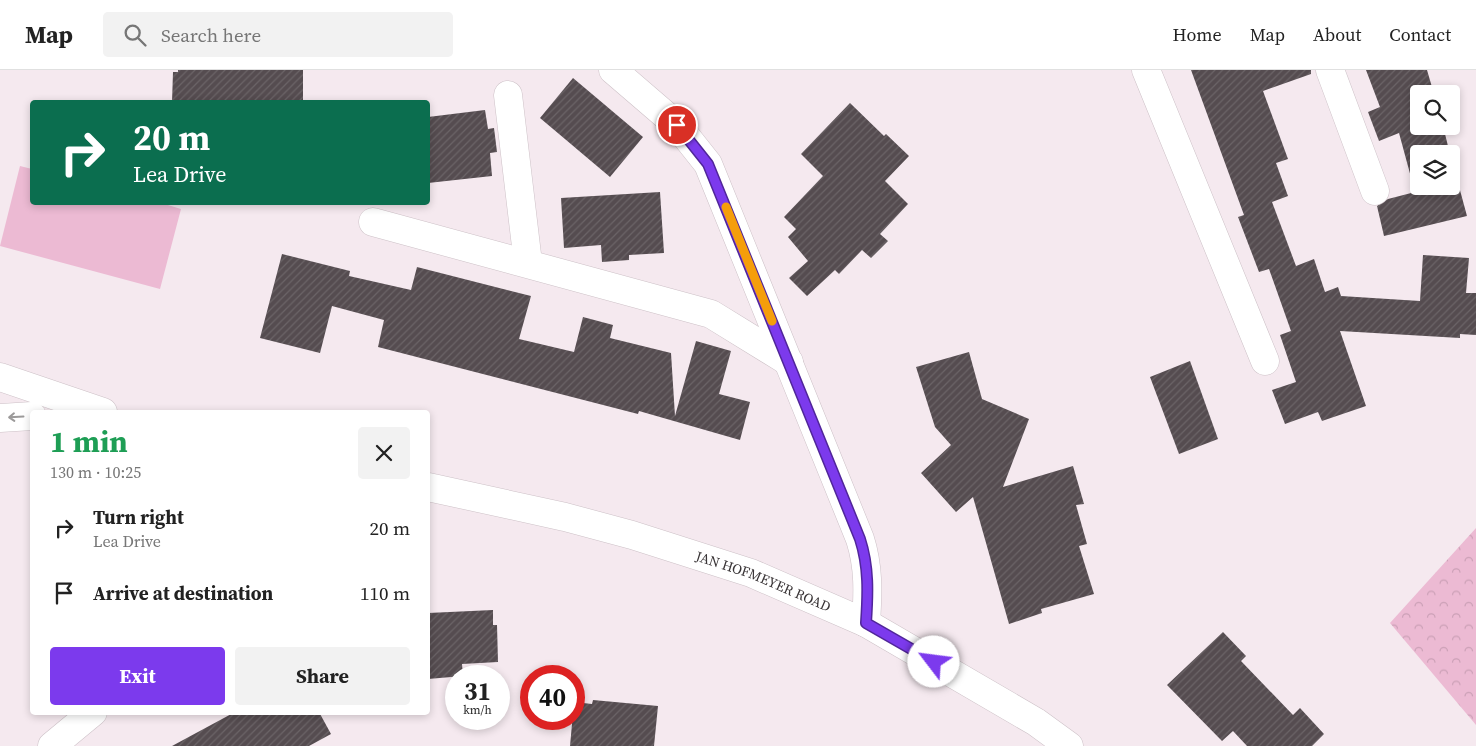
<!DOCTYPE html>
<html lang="en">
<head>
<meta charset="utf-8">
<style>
	body { margin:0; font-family:"Source Serif 4",serif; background:#f2f2f2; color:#222; height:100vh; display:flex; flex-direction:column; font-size:19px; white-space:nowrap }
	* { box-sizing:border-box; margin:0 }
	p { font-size:16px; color:#767676 }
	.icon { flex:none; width:28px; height:28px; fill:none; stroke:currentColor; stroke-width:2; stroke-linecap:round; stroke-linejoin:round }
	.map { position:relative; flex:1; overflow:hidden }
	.panel { position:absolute; left:30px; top:340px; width:400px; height:305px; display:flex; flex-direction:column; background:#fff; border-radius:5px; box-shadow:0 2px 8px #0003 }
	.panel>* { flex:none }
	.banner { position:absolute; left:30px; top:30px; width:400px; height:105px; border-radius:5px; box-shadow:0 2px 8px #0003; background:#0b6e4f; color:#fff; overflow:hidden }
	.fabs { position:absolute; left:1410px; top:15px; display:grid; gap:10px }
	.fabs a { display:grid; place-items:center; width:50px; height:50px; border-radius:5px; background:#fff; box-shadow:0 2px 8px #0003; font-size:25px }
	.speed { position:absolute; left:445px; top:595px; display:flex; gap:10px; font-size:25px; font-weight:700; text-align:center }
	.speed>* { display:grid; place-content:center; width:65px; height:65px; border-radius:50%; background:#fff; box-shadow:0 2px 8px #0003; line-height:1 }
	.speed small { font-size:12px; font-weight:400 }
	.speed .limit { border:8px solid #d22; background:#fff; color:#111 }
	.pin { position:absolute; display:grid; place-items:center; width:42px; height:42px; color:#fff; margin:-21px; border:2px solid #fff; border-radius:50%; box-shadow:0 1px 5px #0007 }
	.me { position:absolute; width:55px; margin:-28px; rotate:300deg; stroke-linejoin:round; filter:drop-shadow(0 0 4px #0008) }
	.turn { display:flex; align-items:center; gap:18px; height:105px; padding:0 20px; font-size:22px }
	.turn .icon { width:65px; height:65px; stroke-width:2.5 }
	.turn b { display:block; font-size:35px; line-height:42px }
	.round { display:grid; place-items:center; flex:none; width:52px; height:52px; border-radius:5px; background:#f2f2f2 }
	.head { display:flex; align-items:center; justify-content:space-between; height:85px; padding:0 20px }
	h1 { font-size:30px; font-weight:700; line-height:38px; color:#1e9e55 }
	.primary-button { display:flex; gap:10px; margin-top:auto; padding:10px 20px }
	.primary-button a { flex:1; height:58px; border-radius:5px; background:#7c3aed; color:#fff; font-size:20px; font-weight:700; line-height:58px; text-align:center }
	.primary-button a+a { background:#f2f2f2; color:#222 }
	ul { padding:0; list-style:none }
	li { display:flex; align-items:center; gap:15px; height:65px; padding:0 20px }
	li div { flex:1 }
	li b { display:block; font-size:19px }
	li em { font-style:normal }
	header { display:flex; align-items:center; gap:30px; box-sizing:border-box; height:70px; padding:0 25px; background:#fff; border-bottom:1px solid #e0e0e0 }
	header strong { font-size:24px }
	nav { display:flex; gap:28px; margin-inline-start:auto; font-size:18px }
	.search { width:350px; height:45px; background:#f2f2f2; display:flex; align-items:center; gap:12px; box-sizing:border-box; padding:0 18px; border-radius:5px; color:#767676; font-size:19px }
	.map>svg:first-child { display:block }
	.green { fill:#ecbad3 }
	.forest { fill:url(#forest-crowns) }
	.building { fill:url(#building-hatch) }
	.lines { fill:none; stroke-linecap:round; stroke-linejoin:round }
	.minor-casing { stroke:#cdc1c7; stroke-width:29 }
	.minor { stroke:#fff; stroke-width:28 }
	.oneway { stroke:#9c9a9a }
	.route-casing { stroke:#51269a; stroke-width:12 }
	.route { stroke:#7c3aed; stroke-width:9 }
	.slow { stroke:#f59e0b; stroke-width:9 }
	.labels { text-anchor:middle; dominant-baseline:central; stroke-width:5; stroke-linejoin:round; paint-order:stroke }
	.street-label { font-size:14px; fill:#393436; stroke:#f5e9ef }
</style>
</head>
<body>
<header>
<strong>Map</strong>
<div class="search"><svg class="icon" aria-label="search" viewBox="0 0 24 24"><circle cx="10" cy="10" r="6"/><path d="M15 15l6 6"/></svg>Search here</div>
<nav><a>Home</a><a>Map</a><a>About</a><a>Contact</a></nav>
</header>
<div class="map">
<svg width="1476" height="676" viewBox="0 0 1476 676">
	<defs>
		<pattern id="forest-crowns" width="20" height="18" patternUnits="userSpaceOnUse" patternTransform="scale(1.25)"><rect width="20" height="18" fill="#ecbad3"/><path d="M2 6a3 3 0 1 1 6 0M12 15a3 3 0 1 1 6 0" fill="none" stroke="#cba0b6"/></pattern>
		<pattern id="building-hatch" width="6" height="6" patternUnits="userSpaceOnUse" patternTransform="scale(1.25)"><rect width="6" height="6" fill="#554c50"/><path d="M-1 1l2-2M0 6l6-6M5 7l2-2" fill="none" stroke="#6b6467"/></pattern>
	</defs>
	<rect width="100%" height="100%" fill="#f5e9ef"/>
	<path class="green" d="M 20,96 L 32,99 L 32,132 L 158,132 L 181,139 L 160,219 L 0,176 Z"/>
	<path class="forest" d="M 1476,458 L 1476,655 L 1390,553 Z"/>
	<g class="building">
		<path d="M 178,0 L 303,0 L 303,32 L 172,32 L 173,2 L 178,2 Z"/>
		<path d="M 1191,0 L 1311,0 L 1311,4 L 1263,21 L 1288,89 L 1276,93 L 1288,126 L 1272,132 L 1296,196 L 1314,189 L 1325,222 L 1338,217 L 1341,226 L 1420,231 L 1423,185 L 1469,188 L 1466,223 L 1476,223 L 1476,265 L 1460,264 L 1460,268 L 1340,261 L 1366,336 L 1322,351 L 1318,342 L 1285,354 L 1272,320 L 1296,312 L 1280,265 L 1291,261 L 1269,199 L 1259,202 L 1238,147 L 1244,145 Z"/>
		<path d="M 1366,0 L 1427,0 L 1434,24 L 1419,24 L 1419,56 L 1443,56 L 1450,84 L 1419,84 L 1419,116 L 1451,116 L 1451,87 L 1467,146 L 1384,166 L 1377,136 L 1388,129 L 1415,122 L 1399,63 L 1379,71 L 1368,42 L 1380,37 Z"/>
		<path d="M 573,8 L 643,67 L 610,107 L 540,48 Z"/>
		<path d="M 850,33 L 884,66 L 886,64 L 909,86 L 885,111 L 908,134 L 880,164 L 888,171 L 871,188 L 862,180 L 839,204 L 835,200 L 807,226 L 789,208 L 808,191 L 788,167 L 796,159 L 784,147 L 823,106 L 801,84 Z"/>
		<path d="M 485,40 L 488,59 L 494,58 L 497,82 L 490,83 L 492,106 L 428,113 L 428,47 Z"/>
		<path d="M 660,122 L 664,183 L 629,185 L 629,190 L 602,192 L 601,175 L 564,178 L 561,128 Z"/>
		<path d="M 282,184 L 350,201 L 349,206 L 411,220 L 417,197 L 531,226 L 519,269 L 574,282 L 583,247 L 613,255 L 610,268 L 671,283 L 675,346 L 696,271 L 731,281 L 719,324 L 750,332 L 740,370 L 639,341 L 638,344 L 378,277 L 384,250 L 332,236 L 320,283 L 260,268 Z"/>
		<path d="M 969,282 L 982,329 L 1029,349 L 1003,417 L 1073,396 L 1084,434 L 1076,435 L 1087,474 L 1079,476 L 1094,524 L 1041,539 L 1042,543 L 1009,554 L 973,427 L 956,442 L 921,403 L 951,375 L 935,357 L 916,297 Z"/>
		<path d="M 1190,291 L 1218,369 L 1179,384 L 1150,307 Z"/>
		<path d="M 493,540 L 493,555 L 497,555 L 498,592 L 462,594 L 463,606 L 428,609 L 428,543 Z"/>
		<path d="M 1223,562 L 1246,586 L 1241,591 L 1293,645 L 1300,638 L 1324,664 L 1312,676 L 1247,676 L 1233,661 L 1222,671 L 1167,615 Z"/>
		<path d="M 593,630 L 658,636 L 654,676 L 570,676 L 574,632 L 592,634 Z"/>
		<path d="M 235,642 L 319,642 L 331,664 L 309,676 L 172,676 Z"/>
	</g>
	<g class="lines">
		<defs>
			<g id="minor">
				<path d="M 613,0 L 677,55 L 708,94 L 860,469 C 869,497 868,523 866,553"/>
				<path d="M 1146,0 L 1265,291"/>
				<path d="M 1330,0 L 1375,121"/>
				<path d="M 508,25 L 528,193"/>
				<path d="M 373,152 L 711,244 L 789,292"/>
				<path d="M 0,307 L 103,342"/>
				<path d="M 0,348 L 32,346"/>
				<path id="s1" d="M 428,417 L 565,447 L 632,465 L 751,503 L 866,553 L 1036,652 L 1069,676"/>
				<path d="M 52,676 L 93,642"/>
			</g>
		</defs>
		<use href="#minor" class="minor-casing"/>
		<use href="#minor" class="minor"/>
	</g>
	<defs><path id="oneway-shaft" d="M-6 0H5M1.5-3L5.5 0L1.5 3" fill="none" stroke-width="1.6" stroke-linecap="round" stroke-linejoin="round" transform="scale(1.25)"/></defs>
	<use class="oneway" href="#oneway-shaft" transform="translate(16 347) rotate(177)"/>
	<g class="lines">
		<defs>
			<path id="route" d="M 677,55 L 708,94 L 860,469 C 869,497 868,523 866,553 L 934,592"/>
		</defs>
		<use href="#route" class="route-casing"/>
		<use href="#route" class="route"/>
		<path class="slow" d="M 726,137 L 772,251"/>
	</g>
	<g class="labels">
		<g class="street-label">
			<text stroke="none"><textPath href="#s1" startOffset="349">JAN HOFMEYER ROAD</textPath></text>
		</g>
	</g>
</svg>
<div class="fabs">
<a><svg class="icon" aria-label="search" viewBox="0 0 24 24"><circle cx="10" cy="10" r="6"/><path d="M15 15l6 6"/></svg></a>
<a><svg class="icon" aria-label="layers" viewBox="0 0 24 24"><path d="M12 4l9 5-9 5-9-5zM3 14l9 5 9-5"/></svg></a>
</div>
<div class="speed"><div>31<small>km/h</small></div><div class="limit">40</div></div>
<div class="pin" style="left:677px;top:55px;background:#d93025"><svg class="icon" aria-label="arrive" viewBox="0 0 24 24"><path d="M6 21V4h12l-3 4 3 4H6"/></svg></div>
<svg class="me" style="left:934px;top:592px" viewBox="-20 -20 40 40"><circle r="19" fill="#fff"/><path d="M0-13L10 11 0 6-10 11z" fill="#7c3aed"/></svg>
<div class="banner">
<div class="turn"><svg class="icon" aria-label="right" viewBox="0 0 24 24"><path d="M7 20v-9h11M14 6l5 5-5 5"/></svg><div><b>20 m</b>Lea Drive</div></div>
</div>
<section class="panel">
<div class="head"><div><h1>1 min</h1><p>130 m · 10:25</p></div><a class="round"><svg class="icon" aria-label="close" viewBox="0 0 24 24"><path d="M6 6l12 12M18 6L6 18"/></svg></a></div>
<ul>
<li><svg class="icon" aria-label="right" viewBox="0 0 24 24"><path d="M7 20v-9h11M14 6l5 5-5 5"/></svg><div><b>Turn right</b><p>Lea Drive</p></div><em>20 m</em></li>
<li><svg class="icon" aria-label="arrive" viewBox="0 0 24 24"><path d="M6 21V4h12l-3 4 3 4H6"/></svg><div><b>Arrive at destination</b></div><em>110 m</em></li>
</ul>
<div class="primary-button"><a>Exit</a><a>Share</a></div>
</section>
</div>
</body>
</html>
